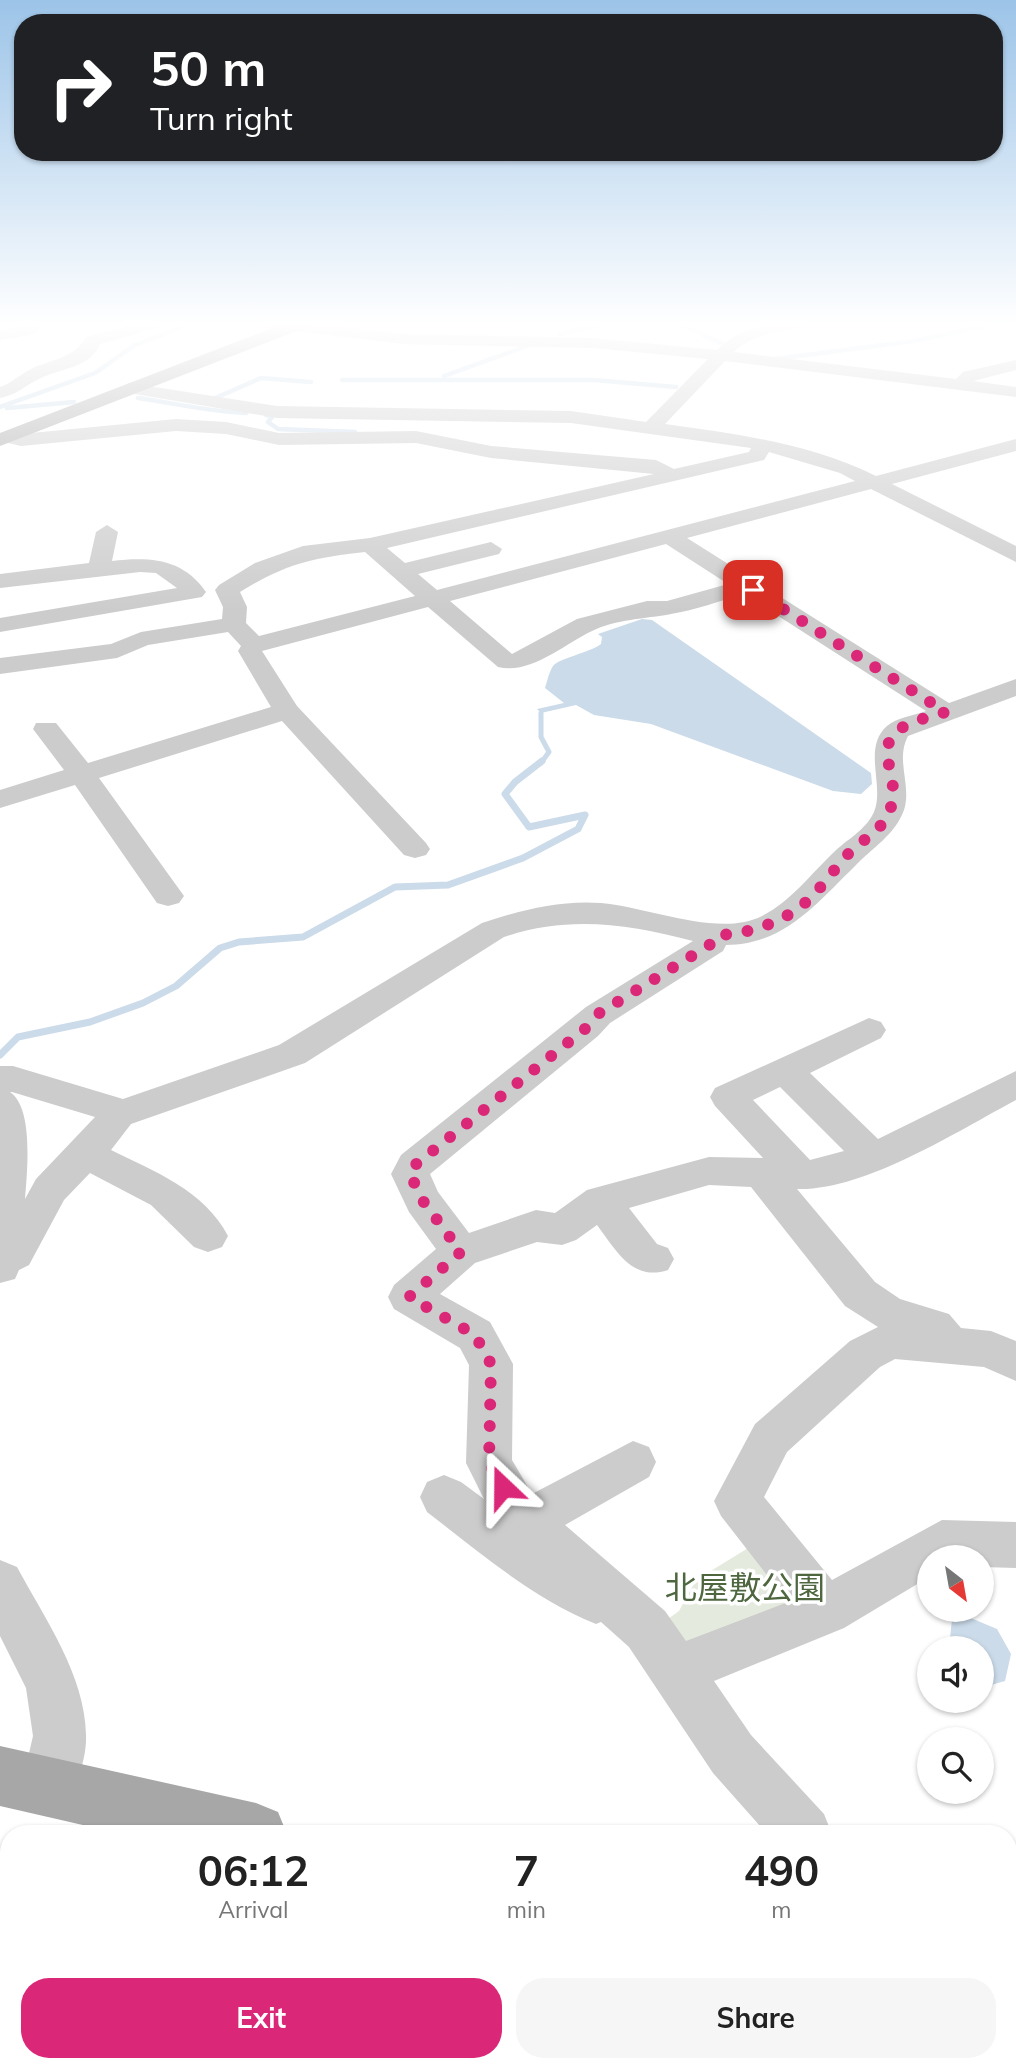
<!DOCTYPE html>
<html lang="en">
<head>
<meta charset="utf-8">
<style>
	body { margin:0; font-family:Mulish,"Noto Sans JP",sans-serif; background:#f6f6f6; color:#222; height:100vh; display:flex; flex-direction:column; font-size:26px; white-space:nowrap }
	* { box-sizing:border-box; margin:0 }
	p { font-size:23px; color:#767676 }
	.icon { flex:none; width:38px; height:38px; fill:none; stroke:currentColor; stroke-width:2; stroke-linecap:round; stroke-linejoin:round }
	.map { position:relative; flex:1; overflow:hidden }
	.side { position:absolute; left:0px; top:1825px; width:1017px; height:247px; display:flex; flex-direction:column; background:#fff; border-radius:28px 28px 0 0; box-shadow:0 2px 5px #0004 }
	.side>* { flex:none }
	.guide { position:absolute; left:14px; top:14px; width:989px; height:147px; border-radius:28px; box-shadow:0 2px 5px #0004; background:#202124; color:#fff; overflow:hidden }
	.needle { width:46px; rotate:149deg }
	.fabs { position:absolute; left:917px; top:1545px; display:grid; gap:14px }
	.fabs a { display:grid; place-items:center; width:77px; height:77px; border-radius:50%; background:#fff; box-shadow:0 2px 5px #0004; font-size:35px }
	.pin { position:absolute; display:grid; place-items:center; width:60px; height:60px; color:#fff; margin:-30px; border-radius:14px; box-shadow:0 4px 10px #0006 }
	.me { position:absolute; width:77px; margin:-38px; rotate:337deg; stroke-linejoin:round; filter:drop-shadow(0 0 5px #0008) }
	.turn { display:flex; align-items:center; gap:24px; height:147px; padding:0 21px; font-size:32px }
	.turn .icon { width:91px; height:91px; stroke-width:2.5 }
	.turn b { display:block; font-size:49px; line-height:60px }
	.eta { display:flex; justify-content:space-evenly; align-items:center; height:119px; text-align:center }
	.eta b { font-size:42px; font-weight:700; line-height:49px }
	.action { display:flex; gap:14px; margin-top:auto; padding:14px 21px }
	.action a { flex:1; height:80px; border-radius:28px; background:#db2777; color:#fff; font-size:28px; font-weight:700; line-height:80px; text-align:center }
	.action a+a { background:#f6f6f6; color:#222 }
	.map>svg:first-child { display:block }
	.green { fill:#e4ebde }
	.water { fill:#cbdbe9 }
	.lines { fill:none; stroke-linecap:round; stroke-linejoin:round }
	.stream-far2 { stroke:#cbdbe9; stroke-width:4.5 }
	.stream-far1 { stroke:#cbdbe9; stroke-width:5 }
	.stream { stroke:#cbdbe9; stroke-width:7 }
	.river { fill:#cbdbe9; fill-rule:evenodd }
	.minor { fill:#ccc; fill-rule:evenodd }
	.major { fill:#a7a7a7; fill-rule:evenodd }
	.route { stroke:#db2777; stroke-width:12; stroke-dasharray:0 21.6 }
	.labels { text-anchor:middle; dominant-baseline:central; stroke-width:7; stroke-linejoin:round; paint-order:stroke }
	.near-park-label { font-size:32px; fill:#4e673f; stroke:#fff }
</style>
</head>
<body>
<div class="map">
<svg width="1016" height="2071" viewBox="0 0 1016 2071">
	<rect width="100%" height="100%" fill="#fff"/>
	<path class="green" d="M 753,1545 L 788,1587 L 783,1608 L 680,1647 L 661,1624 L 679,1611 L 696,1580 Z"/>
	<g class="water">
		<path d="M 642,619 L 652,620 L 871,773 L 872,784 L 861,794 L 833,791 L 651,724 L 594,715 L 576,705 L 541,713 L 537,709 L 564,703 L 545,688 C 547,682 549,672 553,666 C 559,658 589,653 601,644 L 602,637 L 598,634 Z"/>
		<path d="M 966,1616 L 997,1629 L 1011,1654 L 1005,1681 L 991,1685 L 982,1682 L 982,1648 L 949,1648 L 952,1619 Z"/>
	</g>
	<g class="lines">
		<g class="stream-far2">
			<path d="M 674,321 L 721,343"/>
			<path d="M 560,334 L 614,321"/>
			<path d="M 775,359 L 914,341 L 1006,321"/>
			<path d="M 444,376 L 527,346"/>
			<path d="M 342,380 L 594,380 L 676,387"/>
			<path d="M 138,398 C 174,403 210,412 246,413"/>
			<path d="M 213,399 L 261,378 L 311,382"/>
			<path d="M 0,407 L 95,373 L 135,345 L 182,327 L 187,321"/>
			<path d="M 7,408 L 74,402"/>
			<path d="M 266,415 L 273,416 L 268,422 L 278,429 L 355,432"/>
		</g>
		<path class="stream-far1" d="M 541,763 L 549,752 L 541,737 L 541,713"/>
		<path class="stream" d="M 0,1055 L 18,1037 L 90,1022 L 143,1003 L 176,986 L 220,948 L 239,942 L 303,937 L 395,887 L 448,885 L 523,858 L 578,829 L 585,815 L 529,827 L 505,794 L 515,782 L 542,761"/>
		<g class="river">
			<path d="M 0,1978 L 9,1981 L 9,2063 L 12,2063 L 9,2065 L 0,2061 Z"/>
			<path d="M 16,2063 L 102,2063 L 105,2071 L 19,2071 Z"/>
		</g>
		<g class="minor">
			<path d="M 17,321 L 34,321 L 40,330 L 32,335 L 0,340 L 0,330 L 21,327 Z"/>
			<path d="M 147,321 L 174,321 L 172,324 L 100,344 C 91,368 58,369 39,379 C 24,386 19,394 0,398 L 0,387 C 10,384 15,378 24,373 C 45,359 72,362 86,337 Z"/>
			<path d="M 245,321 L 294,321 L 403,334 L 593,338 L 717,350 C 743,323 783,321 819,321 L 817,324 C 791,331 754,331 734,352 L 956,379 L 963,372 L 1016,360 L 1016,370 L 973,381 L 1016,387 L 1016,397 L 725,361 L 665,424 C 736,434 810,443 876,476 L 1016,439 L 1016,451 L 892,484 L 1016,546 L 1016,562 L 871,489 L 687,538 L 949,703 L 1016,679 L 1016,696 L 908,736 C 895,760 912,785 904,810 C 895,835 872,848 855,866 C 817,903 784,945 726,945 L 723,951 L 610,1023 L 598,1036 L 430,1174 L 438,1192 L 469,1233 L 536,1210 L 555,1213 L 587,1190 L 709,1157 L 763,1158 L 715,1106 L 710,1097 L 715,1088 L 869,1018 L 881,1022 L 886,1030 L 881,1038 L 810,1073 L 878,1139 L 1016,1071 L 1016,1100 C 956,1132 864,1191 797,1189 L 875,1282 L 900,1299 L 949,1314 L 961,1328 L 991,1331 L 1016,1341 L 1016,1381 L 984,1367 L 895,1359 L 880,1367 L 787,1452 L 764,1497 L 832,1580 L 942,1520 L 1016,1522 L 1016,1568 L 982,1567 L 982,1558 L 929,1558 L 929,1577 L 844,1628 L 714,1681 L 751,1735 L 824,1814 L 832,1834 L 767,1834 L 713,1773 L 629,1647 L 601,1622 L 596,1624 C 532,1598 482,1554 427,1512 L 420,1497 L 427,1482 L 444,1475 L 461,1482 L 484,1499 L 466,1463 L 469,1365 L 460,1348 L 394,1309 L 388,1297 L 394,1285 L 436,1249 L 409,1212 L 391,1174 L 401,1155 L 586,1007 L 693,941 C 628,924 569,915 504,937 L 305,1063 L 131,1124 L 111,1150 C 154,1171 205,1191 228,1236 L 222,1247 L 208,1252 L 194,1247 L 151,1205 L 90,1173 L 64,1200 L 29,1265 L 19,1270 L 15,1279 L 0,1283 L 0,1066 L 13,1066 L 123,1099 L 279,1045 L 482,923 C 521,910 560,900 601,903 C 649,907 719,938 762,916 C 791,901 810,875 833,853 C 847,839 865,831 874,812 C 885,786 862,748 887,726 C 896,718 915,715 926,711 L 744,594 C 720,601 695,610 671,614 C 645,619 616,619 592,631 C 564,644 531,675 498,667 L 428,607 L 262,651 L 297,706 L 426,843 L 430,849 L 426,855 L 415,858 L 404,855 L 282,721 L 99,778 L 184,896 L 179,903 L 168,906 L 157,903 L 75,785 L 0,808 L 0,790 L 64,770 L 33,729 L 36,723 L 56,723 L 88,763 L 271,707 L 238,651 L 241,646 L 228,632 L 148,645 L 117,658 L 0,674 L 0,658 L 111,644 L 141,632 L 222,619 L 223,607 L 215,590 L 219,585 L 255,563 L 303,546 L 370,538 L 654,474 L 491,458 L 416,443 L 279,445 L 226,434 L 176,431 L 21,446 L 0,441 L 0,433 L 21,434 L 176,419 L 226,422 L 279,433 L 416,431 L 491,446 L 656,460 L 674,469 L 749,452 L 751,448 L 571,423 L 277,418 L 129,393 L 120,388 L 129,383 L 277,406 L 571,411 L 646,422 L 708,359 L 593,348 L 403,344 L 253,326 ZM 769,452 L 840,473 L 855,481 L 437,590 L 418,574 L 499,554 L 502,549 L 491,542 L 405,563 L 387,548 L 764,460 ZM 666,544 L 728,584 L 667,601 L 647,601 L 577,619 L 512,654 L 450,601 ZM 365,552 L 415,596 L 259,636 L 246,623 L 247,607 L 240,592 C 285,564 312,558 365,552 ZM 780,1087 L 844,1151 L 810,1160 L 753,1100 ZM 10,1092 L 12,1092 L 95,1117 L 36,1179 L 25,1199 C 27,1173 34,1108 10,1092 ZM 709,1185 L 751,1187 L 845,1306 L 878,1327 L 850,1341 L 755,1424 L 714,1501 L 721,1516 L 788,1602 L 686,1641 L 665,1611 L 565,1525 L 649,1477 L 656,1462 L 649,1447 L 633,1441 L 532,1494 L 512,1460 L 513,1364 L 490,1322 L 440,1294 L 475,1263 L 537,1242 L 562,1245 L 576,1240 L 597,1225 C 616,1250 632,1282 668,1270 L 674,1259 L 668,1248 L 657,1244 L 629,1208 Z"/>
			<path d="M 107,525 L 118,532 L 112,561 C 150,557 182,558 206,592 L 202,597 L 0,632 L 0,618 L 177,588 L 156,573 L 140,572 L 0,588 L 0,574 L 89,563 L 96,532 Z"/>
			<path d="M 0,1560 L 17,1567 C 45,1619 85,1675 86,1735 C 87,1758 76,1787 67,1807 L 48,1815 L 29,1807 L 21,1788 L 33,1736 L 26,1688 L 0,1636 Z"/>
			<rect x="746" y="2063" width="62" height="8"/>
		</g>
		<g class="major">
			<path d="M 290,321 L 315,321 L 312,325 L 0,446 L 0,433 Z"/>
			<path d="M 0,1746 L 256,1803 L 278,1812 L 287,1834 L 122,1834 L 0,1806 Z"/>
			<path d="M 1008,1972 L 1016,1974 L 1016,2040 L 1008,2038 Z"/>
		</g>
	</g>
	<linearGradient id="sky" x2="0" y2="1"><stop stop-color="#9cc4e8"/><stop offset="0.53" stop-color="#fff"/><stop offset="1" stop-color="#fff" stop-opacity="0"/></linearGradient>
	<rect width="1016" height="611" fill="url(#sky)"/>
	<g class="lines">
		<path class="route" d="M 503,1487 L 489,1463 L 491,1364 L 475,1335 L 409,1297 L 461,1252 L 423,1201 L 410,1174 L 415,1165 L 586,1028 L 598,1014 L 711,944 L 717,935 C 748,934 782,923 806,902 C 823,887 836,866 852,850 C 867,837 885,828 891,807 C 899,780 881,759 890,740 C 899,722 929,718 946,712 L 753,590"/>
	</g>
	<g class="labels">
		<g class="near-park-label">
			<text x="745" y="1587">北屋敷公園</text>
		</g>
	</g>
</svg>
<div class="fabs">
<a><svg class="needle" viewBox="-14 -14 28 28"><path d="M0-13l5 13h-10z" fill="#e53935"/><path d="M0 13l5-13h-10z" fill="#767676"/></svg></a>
<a><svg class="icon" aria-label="sound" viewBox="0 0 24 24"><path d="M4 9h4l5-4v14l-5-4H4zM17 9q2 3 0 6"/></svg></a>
<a><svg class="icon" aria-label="search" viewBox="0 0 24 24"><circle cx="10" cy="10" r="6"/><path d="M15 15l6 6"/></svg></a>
</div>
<div class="pin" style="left:753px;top:590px;background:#d93025"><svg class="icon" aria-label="arrive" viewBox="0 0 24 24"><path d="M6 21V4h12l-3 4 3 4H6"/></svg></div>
<svg class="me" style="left:503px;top:1487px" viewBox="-20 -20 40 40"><path d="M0-17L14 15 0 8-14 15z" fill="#db2777" stroke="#fff" stroke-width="4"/></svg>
<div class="guide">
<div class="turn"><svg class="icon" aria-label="right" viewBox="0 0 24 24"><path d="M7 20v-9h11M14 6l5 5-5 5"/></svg><div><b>50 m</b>Turn right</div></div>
</div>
<section class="side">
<div class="eta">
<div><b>06:12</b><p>Arrival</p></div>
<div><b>7</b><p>min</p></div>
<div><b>490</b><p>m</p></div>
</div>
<div class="action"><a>Exit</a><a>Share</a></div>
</section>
</div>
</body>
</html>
